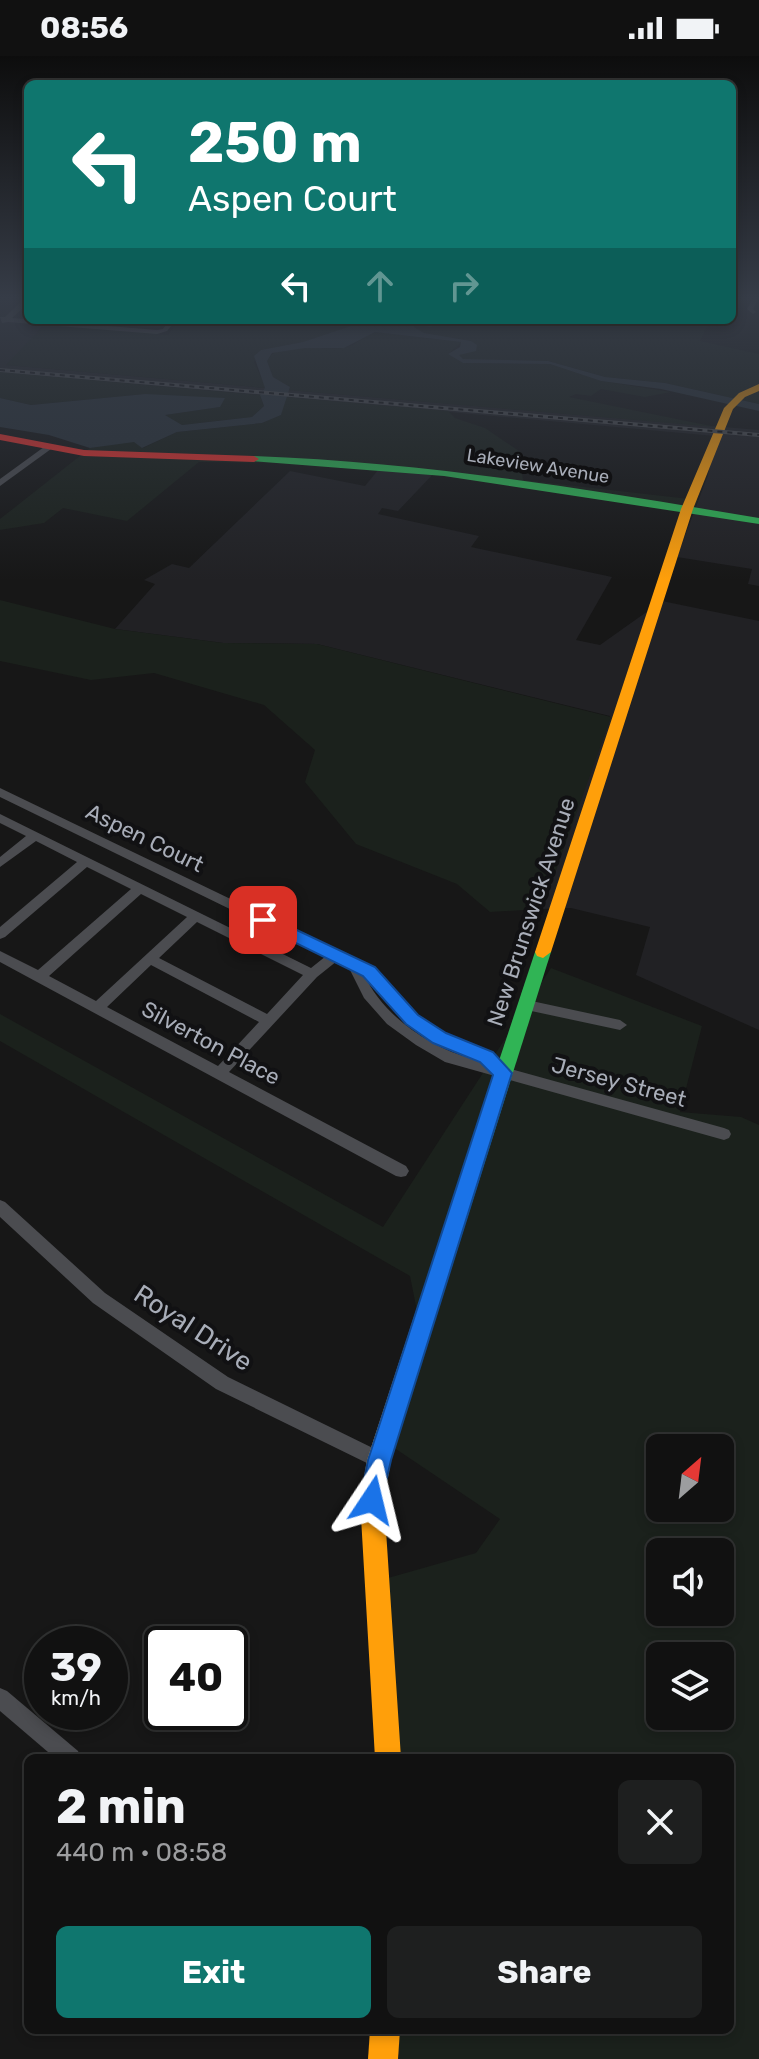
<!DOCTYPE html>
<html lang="en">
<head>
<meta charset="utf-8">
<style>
	body { margin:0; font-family:Rubik,sans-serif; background:#1e1f1f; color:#f1f3f6; height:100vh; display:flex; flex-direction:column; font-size:30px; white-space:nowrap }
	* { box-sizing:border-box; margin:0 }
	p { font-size:26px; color:#9c9d9f }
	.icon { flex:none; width:44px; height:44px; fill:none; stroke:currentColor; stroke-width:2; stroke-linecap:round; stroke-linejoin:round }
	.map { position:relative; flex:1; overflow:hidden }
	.panel { position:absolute; left:24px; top:1698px; width:710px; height:280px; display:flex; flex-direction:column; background:#111; border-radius:12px; box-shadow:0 4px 12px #0003,0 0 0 2px #303131 }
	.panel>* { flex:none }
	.top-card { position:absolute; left:24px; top:24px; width:712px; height:244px; border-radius:12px; box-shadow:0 4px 12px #0003,0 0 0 2px #303131; background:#0f766e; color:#fff; overflow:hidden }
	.needle { width:52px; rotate:28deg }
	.fabs { position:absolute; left:646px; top:1378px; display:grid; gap:16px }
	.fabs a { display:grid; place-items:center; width:88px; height:88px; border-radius:12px; background:#111; box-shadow:0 4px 12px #0003,0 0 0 2px #303131; font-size:40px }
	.speed { position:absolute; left:24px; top:1570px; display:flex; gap:16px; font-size:40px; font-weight:700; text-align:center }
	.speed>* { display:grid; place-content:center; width:104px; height:104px; border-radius:50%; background:#111; box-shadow:0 4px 12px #0003,0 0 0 2px #303131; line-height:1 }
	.speed small { font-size:20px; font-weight:400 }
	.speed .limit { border:4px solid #111; border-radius:12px; background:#fff; color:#111 }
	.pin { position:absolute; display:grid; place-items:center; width:68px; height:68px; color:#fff; margin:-34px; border-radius:16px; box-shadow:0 4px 12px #0006 }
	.me { position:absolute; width:88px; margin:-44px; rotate:10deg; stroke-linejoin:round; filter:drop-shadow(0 0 6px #0008) }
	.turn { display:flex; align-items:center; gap:28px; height:168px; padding:0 32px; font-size:36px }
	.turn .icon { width:104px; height:104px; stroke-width:2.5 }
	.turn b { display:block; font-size:56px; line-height:68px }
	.lanes { display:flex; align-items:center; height:76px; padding:0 32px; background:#0003; justify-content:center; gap:40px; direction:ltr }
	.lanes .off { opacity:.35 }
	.round { display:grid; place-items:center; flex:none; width:84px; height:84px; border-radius:12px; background:#1e1f1f }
	.head { display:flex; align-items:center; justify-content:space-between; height:136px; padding:0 32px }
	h1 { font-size:48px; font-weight:700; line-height:60px }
	.action { display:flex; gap:16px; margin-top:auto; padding:16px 32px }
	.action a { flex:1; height:92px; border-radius:12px; background:#0f766e; color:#fff; font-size:32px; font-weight:700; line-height:92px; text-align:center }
	.action a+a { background:#1e1f1f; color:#f1f3f6 }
	.status { display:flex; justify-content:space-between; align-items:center; height:56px; padding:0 40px; background:#111; direction:ltr }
	.status svg { height:22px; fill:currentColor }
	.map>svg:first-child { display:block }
	.built { fill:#212124 }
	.green { fill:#1b211c; fill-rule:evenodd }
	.water { fill:#2a3239 }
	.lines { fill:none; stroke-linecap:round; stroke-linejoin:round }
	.street { fill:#4b4c50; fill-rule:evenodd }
	.fast { fill:#30b455; fill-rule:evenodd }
	.slow { fill:#ff9f0a; fill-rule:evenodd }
	.jam { fill:#e5322d; fill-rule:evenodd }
	.rail-casing { stroke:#4b4c4f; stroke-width:4 }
	.rail { stroke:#111113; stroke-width:2; stroke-dasharray:5; stroke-linecap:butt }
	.route { fill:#1a73e8; stroke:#114b97; stroke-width:2 }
	.labels { text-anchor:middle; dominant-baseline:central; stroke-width:8; stroke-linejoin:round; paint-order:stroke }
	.far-street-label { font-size:18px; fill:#a8adb8; stroke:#111113 }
	.street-label { font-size:22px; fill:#a8adb8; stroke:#111113 }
	.near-street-label { font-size:26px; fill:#a8adb8; stroke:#111113 }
</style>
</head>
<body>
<div class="status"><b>08:56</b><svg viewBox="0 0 49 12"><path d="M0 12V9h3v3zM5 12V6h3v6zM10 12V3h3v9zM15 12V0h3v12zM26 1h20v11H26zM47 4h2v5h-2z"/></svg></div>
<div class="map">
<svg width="759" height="2003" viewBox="0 0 759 2003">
	<rect width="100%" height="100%" fill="#171717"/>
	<g class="built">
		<path d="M 0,244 L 28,244 L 28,264 L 166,264 L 159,272 L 48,265 L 7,309 L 266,332 L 260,339 L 0,316 Z"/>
		<path d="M 289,334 L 759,374 L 759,530 L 748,528 L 752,513 L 677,501 L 708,419 L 715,380 L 284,341 Z"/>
		<path d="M 378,414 L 435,416 L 398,455 L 382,452 L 378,458 L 479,480 L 471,491 L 612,521 L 576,584 L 600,589 L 662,545 L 759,565 L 759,974 L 636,919 L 650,871 L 571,852 L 542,853 L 610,660 L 317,588 L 223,587 L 115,573 L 155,528 L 144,524 L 172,508 L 189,512 L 290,415 L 365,430 Z"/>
	</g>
	<g class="green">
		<path d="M 180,264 L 396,264 L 363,266 L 303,286 L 261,294 L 254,306 L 266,332 L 6,309 L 44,269 L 168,279 Z"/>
		<path d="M 424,264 L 710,264 L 700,285 L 759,298 L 759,348 L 665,327 L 605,321 L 548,305 L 463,303 L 458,299 L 471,285 L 424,277 L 414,272 L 413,268 L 436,267 Z"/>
		<path d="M 375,276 L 462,286 L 448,298 L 463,307 L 550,308 L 601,325 L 671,336 L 645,341 L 601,333 L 591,340 L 576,338 L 569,341 L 716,371 L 289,334 L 290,331 L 273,321 L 267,305 C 279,281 325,297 347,291 C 357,288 365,280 375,276 Z"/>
		<path d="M 0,316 L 260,339 L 264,350 L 252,361 L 182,369 L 164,359 L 220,351 L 145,338 L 31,349 L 0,342 Z"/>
		<path d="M 284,341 L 448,355 L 455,362 L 485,372 L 519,395 L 523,424 L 698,444 L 693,456 L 435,416 L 290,407 L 199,406 L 127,465 L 63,452 L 44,467 L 0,474 L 0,463 L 90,392 L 134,385 L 143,392 L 177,376 L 262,367 L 281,359 Z"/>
		<path d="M 0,544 L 115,573 L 223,587 L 317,588 L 611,661 L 542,853 L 490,856 L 457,828 L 356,788 L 305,726 L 315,694 L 264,649 L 154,617 L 91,624 L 0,605 Z"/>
		<path d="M 551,912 L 702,970 L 680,1056 L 741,1061 L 759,1069 L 759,2003 L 385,2003 L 392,1974 L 730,1974 L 730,1702 L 384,1702 L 374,1526 L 476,1497 L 500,1463 L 384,1385 L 422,1280 L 410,1220 L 0,985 L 0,958 L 383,1171 ZM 660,1392 L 720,1392 L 720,1452 L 660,1452 ZM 660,1496 L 720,1496 L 720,1556 L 660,1556 ZM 660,1600 L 720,1600 L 720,1660 L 660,1660 Z"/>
	</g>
	<path class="water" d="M 424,264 L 436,267 L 431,271 L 414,268 L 414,271 L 424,277 L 471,285 L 477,289 L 476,295 L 459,299 L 463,303 L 548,305 L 605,321 L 665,327 L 759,348 L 759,355 L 661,333 L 601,325 L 550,308 L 463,307 L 448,298 L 460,291 L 461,286 L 375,276 L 344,292 L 305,292 L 272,297 L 267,305 L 273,321 L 290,331 L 281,359 L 262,367 L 177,376 L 142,392 L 134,386 L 90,392 L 49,379 L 0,371 L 0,342 L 31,349 L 145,338 L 225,342 L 220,351 L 165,359 L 182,369 L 252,361 L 264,350 L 260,339 L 265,332 L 254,300 L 261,294 L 303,286 L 363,266 Z"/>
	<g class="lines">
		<g class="street">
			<path d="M 23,244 L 28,244 L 28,247 L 12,262 L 157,274 L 163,273 L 169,264 L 176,264 L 167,275 L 157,278 L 8,266 L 2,267 L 0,261 L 5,261 Z"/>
			<path d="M 752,244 L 758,244 L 753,253 L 756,256 L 753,258 L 747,253 Z"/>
			<path d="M 44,391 L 51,393 L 0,430 L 0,423 Z"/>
			<path d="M 0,732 L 374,912 C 395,934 414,960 441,977 C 463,990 487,995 507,1012 L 724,1072 L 729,1074 L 731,1078 L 729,1082 L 724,1084 L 445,1006 L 416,989 L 387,968 L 364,942 L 348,910 L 337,905 L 317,921 L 229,1016 L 406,1110 L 409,1115 L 406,1120 L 401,1121 L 396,1120 L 0,906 L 0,895 L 38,914 L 131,833 L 87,811 L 5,881 L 0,883 L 0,871 L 77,806 L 36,785 L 0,811 L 0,801 L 26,780 L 0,767 L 0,758 L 311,912 L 326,900 L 0,741 ZM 141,838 L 187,861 L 96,945 L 49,920 ZM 197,866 L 303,919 L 267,958 L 159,902 ZM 151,909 L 259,966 L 218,1010 L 107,951 ZM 364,918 C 385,940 403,966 429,983 C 442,991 456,996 470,1002 C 429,991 382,959 364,918 Z"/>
			<path d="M 527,944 L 620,964 L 627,969 L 620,974 L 522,953 L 520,949 L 522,945 Z"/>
			<path d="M 0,1144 L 5,1146 L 105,1237 L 228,1321 L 385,1398 L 388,1404 L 385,1410 L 379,1413 L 373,1410 L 216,1333 L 93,1247 L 0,1161 Z"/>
			<path d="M 0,1632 L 7,1635 L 78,1695 L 81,1702 L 55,1702 L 0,1655 Z"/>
		</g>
		<g class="fast">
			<path d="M 254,400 C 424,406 591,434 759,462 L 759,468 L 444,420 L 250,405 L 250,401 Z"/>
			<path d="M 543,890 L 551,896 L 434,1267 L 431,1274 L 423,1277 L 415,1274 L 412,1267 L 535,896 Z"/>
		</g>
		<g class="slow">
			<path d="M 759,328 L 759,335 L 745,341 L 733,353 L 693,453 L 551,896 L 543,902 L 537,900 L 535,896 L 681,453 L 724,352 L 739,337 Z"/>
			<path d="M 423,1257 L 431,1260 L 434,1267 L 391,1404 L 384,1444 L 401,1702 L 375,1702 L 360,1444 L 367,1404 L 412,1267 L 415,1260 Z"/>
			<path d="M 370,1974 L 400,1974 L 398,2003 L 368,2003 Z"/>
		</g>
		<path class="jam" d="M 0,378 L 84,394 L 254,400 L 259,403 L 254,406 L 84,400 L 0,384 Z"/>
		<defs>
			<path id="rail" d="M 0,314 L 759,379"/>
		</defs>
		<use href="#rail" class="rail-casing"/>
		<use href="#rail" class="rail"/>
	</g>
	<linearGradient id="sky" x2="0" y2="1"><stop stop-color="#0d0d0d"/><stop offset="0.46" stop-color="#363c47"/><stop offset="1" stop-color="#363c47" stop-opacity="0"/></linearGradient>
	<rect width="759" height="525" fill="url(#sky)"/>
	<path class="route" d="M 263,858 L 375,911 L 418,959 L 446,977 L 493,996 L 512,1017 L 391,1404 L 380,1453 L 372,1456 L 364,1453 L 360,1444 L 368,1404 L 493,1019 L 480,1006 L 433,987 L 406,968 L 363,920 L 257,868 L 257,859 Z"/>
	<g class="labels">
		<g class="far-street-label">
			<text transform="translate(538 410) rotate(9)">Lakeview Avenue</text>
		</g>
		<g class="street-label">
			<text transform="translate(145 782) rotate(26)">Aspen Court</text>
			<text transform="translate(531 856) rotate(-72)">New Brunswick Avenue</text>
			<text transform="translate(211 987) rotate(28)">Silverton Place</text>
			<text transform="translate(619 1026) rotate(15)">Jersey Street</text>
		</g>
		<g class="near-street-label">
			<text transform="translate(193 1272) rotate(33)">Royal Drive</text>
		</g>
	</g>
</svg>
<div class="fabs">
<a><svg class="needle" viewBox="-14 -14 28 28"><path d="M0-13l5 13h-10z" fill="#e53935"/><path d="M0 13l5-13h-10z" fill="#9c9d9f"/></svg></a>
<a><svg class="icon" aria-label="sound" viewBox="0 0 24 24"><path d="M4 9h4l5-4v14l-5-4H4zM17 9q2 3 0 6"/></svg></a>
<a><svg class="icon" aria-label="layers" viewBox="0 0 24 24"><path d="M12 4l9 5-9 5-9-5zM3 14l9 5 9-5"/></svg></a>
</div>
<div class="speed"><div>39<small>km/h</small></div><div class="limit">40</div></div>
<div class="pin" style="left:263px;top:864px;background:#d93025"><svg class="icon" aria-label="arrive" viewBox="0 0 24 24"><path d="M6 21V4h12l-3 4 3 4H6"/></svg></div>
<svg class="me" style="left:372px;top:1444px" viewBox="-20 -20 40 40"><path d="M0-17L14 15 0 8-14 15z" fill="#1a73e8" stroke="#fff" stroke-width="4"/></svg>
<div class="top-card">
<div class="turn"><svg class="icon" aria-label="left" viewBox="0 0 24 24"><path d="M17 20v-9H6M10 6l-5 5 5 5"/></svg><div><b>250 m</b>Aspen Court</div></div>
<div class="lanes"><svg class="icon" aria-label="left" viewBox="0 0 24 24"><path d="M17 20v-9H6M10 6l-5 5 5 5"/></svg><svg class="icon off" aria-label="ahead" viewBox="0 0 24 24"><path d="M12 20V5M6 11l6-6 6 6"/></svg><svg class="icon off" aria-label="right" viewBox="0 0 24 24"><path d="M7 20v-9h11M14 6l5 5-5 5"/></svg></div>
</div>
<section class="panel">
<div class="head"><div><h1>2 min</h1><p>440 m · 08:58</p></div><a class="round"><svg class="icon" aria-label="close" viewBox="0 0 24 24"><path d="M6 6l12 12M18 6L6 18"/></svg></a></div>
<div class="action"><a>Exit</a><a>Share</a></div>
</section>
</div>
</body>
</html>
